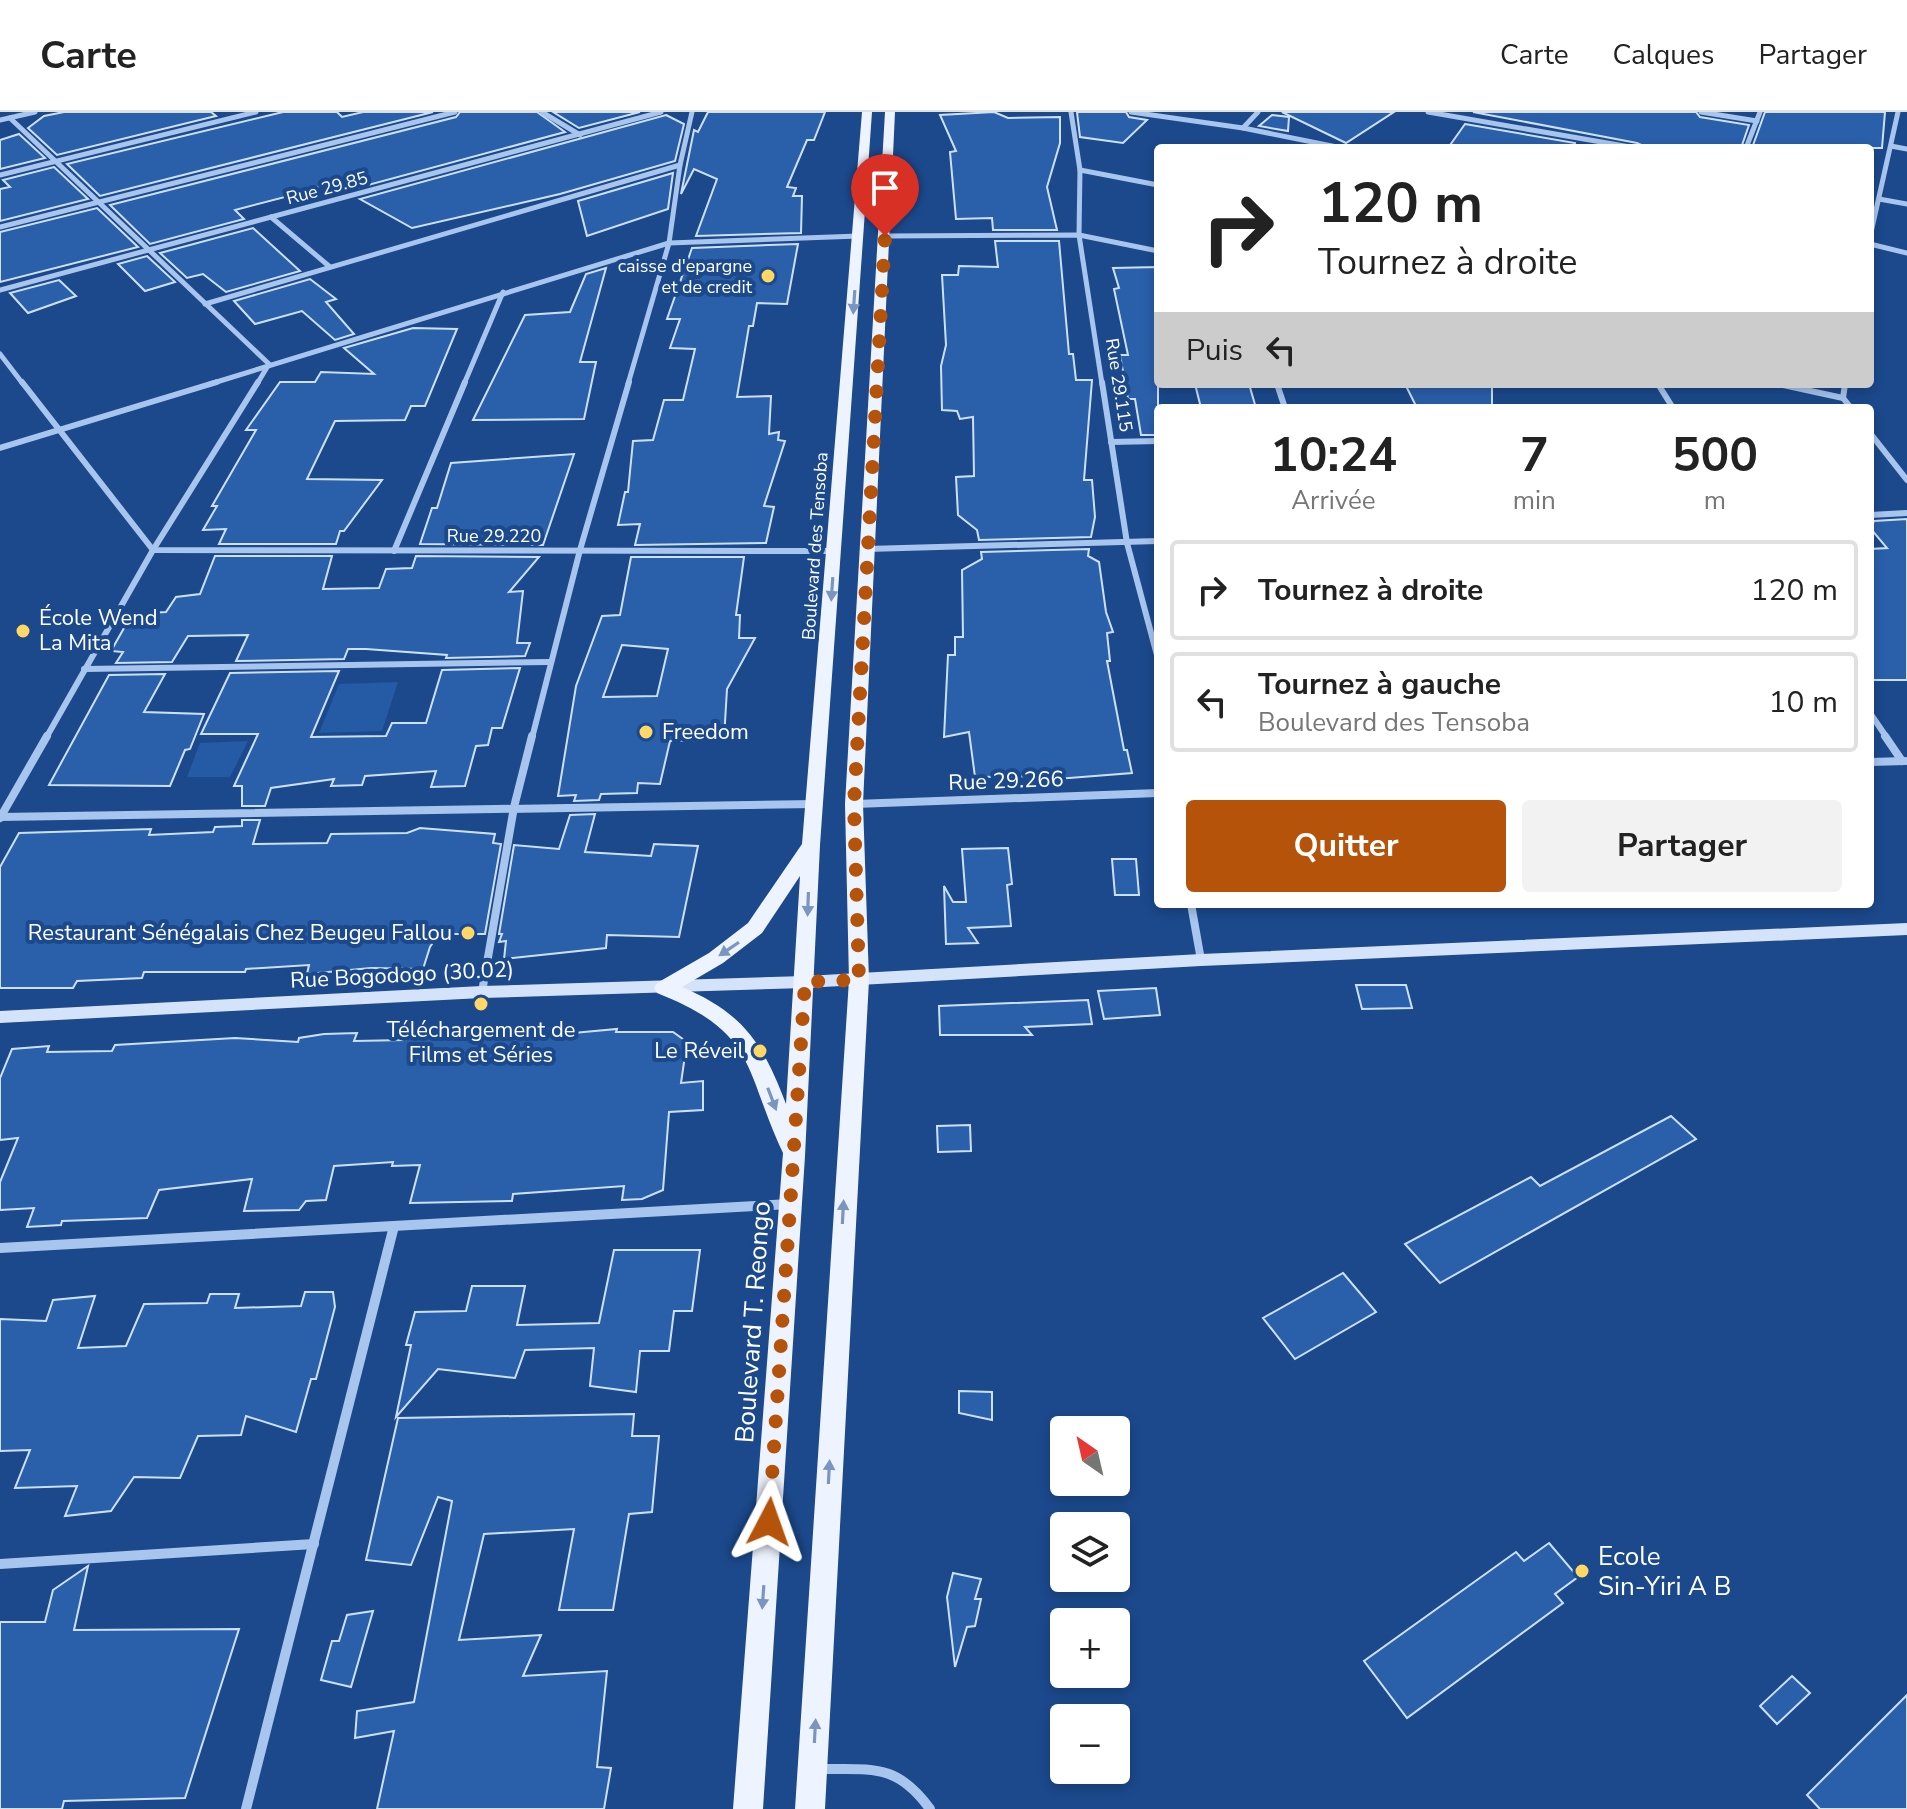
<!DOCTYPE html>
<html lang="fr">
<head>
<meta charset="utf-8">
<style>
	body { margin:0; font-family:"Nunito Sans",sans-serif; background:#f2f2f2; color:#222; height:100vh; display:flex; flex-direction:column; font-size:30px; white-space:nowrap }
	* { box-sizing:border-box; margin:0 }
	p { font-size:26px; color:#767676 }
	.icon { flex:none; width:44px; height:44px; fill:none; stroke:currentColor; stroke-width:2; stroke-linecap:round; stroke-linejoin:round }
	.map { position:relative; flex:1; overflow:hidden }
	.details { position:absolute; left:1154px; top:292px; width:720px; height:504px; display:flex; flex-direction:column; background:#fff; border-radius:8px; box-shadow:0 4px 12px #0003 }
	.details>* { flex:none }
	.banner { position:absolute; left:1154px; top:32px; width:720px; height:244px; border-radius:8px; box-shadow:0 4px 12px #0003; background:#fff; color:#222; overflow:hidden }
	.needle { width:52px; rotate:326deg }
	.buttons { position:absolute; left:1050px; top:1304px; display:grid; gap:16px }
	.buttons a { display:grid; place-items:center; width:80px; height:80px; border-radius:8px; background:#fff; box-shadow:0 4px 12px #0003; font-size:40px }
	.pin { position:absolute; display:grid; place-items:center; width:68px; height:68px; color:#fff; margin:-82px -34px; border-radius:50% 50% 50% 0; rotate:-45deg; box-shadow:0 0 8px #0007 }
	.pin .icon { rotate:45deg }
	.me { position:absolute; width:88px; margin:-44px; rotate:4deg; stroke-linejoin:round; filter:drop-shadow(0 0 6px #0008) }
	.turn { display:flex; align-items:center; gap:28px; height:168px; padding:0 32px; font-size:36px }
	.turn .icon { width:104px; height:104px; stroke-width:2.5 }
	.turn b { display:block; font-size:56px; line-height:68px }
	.then { display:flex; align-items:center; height:76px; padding:0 32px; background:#0003; gap:16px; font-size:30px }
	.eta { display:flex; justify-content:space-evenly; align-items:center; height:136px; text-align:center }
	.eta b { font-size:48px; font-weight:700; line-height:56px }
	.button { display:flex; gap:16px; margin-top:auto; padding:16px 32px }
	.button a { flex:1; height:92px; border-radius:8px; background:#b45309; color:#fff; font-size:32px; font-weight:700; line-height:92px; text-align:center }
	.button a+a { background:#f2f2f2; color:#222 }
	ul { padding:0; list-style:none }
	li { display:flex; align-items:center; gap:24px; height:100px; margin:0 16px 12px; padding:0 16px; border:4px solid #e0e0e0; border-radius:8px }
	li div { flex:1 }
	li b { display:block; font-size:30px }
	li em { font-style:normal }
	header { display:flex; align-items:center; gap:48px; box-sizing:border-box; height:112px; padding:0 40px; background:#fff; border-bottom:2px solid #e0e0e0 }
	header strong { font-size:38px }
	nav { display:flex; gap:44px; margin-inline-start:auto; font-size:28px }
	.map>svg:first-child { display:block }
	.green { fill:#255aa5 }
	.building { fill:#2a5faa; stroke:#cde0f9; stroke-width:2; fill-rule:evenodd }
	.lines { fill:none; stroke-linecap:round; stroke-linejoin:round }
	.street-far3 { stroke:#a8c5ed; stroke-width:5 }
	.street-far2 { stroke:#a8c5ed; stroke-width:6 }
	.street-far1 { stroke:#a8c5ed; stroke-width:8 }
	.street { stroke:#a8c5ed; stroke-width:10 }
	.secondary { fill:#d4e3f9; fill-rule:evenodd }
	.primary { fill:#eef4ff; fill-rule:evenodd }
	.oneway { fill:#7a96c0 }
	.route { stroke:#b45309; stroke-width:14; stroke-dasharray:0 25.2 }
	.poi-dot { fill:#fed765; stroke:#1b498c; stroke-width:3 }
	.labels { text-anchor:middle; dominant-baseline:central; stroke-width:8; stroke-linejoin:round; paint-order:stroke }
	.far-street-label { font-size:18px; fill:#fff; stroke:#1b498c }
	.far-poi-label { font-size:18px; fill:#fff; stroke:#1b498c; text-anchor:end }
	.poi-label { font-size:22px; fill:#fff; stroke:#1b498c; text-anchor:start }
	.street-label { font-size:22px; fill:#fff; stroke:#1b498c }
	.near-street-label { font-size:26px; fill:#fff; stroke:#1b498c }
	.near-poi-label { font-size:26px; fill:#fff; stroke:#1b498c; text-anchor:start }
</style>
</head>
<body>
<header>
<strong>Carte</strong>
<nav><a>Carte</a><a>Calques</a><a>Partager</a></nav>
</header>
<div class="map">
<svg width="1907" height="1697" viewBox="0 0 1907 1697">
	<rect width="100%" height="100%" fill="#1b498c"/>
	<g class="green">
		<path d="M 398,570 L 382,619 L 319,621 L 339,572 Z"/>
		<path d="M 248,629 L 230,665 L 187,665 L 200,631 Z"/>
	</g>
	<g class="building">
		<path d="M 64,0 L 211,0 L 216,4 L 57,43 L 28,16 L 44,4 Z"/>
		<path d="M 283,0 L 337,0 L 342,5 L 363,0 L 433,0 L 100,84 L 67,52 Z"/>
		<path d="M 460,0 L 537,0 L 565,20 L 346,79 L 324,67 L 310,86 L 304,80 L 235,98 L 244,107 L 150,132 L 110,93 L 456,5 Z"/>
		<path d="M 553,0 L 640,0 L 579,16 Z"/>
		<path d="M 708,0 L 825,0 L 814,28 L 807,28 L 787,75 L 796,76 L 793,84 L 802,84 L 801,121 L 696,124 L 717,67 L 694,57 L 681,82 L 694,18 L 698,20 Z"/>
		<path d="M 994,0 L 1008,6 L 1060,5 L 1060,31 L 1047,75 L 1057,118 L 993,118 L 992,106 L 956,107 L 950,40 L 956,39 L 940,3 Z"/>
		<path d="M 1077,0 L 1126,0 L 1129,5 L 1147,8 L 1123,31 L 1080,25 Z"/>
		<path d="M 1282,0 L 1394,0 L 1346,31 Z"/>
		<path d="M 1473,0 L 1696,0 L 1700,5 L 1749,13 L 1741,36 L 1648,36 L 1637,31 Z"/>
		<path d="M 1765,0 L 1885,0 L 1882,36 L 1752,36 Z"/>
		<path d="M 666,3 L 684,12 L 675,49 L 560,82 L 412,116 L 360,87 Z"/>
		<path d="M 1272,3 L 1289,5 L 1288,19 L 1259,14 Z"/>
		<path d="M 1465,12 L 1575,31 L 1574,36 L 1448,36 Z"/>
		<path d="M 19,22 L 45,46 L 0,57 L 0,28 Z"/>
		<path d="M 54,55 L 88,87 L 0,109 L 0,77 L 10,75 L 3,68 Z"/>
		<path d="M 673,61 L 668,97 L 587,124 L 578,89 Z"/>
		<path d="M 97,96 L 138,135 L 0,170 L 0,120 Z"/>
		<path d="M 253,116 L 300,159 L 226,180 L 203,162 L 187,166 L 160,141 Z"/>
		<path d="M 995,129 L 1059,129 L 1069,242 L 1073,242 L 1076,268 L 1092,268 L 1084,368 L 1092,368 L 1095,405 L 1091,425 L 979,428 L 977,418 L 958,403 L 956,365 L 974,364 L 973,305 L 960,307 L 957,299 L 942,298 L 941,254 L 946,233 L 942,163 L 958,163 L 959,154 L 998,155 Z"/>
		<path d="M 798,132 L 787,192 L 757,191 L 753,214 L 749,214 L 737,285 L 771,284 L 769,322 L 779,320 L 778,328 L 785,329 L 764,394 L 774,395 L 766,431 L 635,433 L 640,412 L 618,413 L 625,380 L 628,380 L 633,329 L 653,328 L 664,288 L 683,288 L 695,237 L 670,236 L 680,207 L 667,207 L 692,136 Z"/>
		<path d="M 147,144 L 175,170 L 145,179 L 118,152 Z"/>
		<path d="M 1158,155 L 1158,323 L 1141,323 L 1135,287 L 1128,287 L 1120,243 L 1128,243 L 1114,177 L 1119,176 L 1113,156 Z"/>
		<path d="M 606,156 L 580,250 L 596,250 L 584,307 L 473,308 L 525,203 L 570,200 L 586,162 Z"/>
		<path d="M 310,167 L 336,187 L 326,190 L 354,222 L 335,228 L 302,199 L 255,212 L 234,189 Z"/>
		<path d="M 59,168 L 76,184 L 28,201 L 10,181 Z"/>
		<path d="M 413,216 L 457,217 L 425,294 L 411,294 L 405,308 L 335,309 L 307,367 L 382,368 L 344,419 L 340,419 L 336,432 L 219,432 L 226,417 L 203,418 L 217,394 L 212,394 L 256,318 L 246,318 L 280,270 L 315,270 L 321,260 L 374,262 L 344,236 Z"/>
		<path d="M 1195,272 L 1249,272 L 1256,296 L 1201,296 Z"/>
		<path d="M 1405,272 L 1492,272 L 1492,293 L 1417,296 Z"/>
		<path d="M 574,342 L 543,433 L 420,432 L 432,396 L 437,396 L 451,351 Z"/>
		<path d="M 1907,407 L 1907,568 L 1870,568 L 1870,437 L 1887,436 L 1871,417 L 1874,409 Z"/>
		<path d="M 1089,437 L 1088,444 L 1099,450 L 1106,500 L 1113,520 L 1107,521 L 1110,549 L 1107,549 L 1124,638 L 1127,638 L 1132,661 L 1057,667 L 1057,664 L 975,665 L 969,620 L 944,625 L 948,543 L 955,543 L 955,525 L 963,525 L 962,458 L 982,447 L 981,440 Z"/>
		<path d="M 215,444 L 332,444 L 323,477 L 379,476 L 386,457 L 412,456 L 416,444 L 539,445 L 509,480 L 523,479 L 517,531 L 530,531 L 525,544 L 446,546 L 447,543 L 366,537 L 348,537 L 344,547 L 236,549 L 248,523 L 188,524 L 172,550 L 116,551 L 123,540 L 111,539 L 132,502 L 166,500 L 176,485 L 200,482 Z"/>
		<path d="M 631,445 L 744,445 L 736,503 L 740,503 L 739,526 L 755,526 L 727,577 L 724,627 L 670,629 L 660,672 L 638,671 L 637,681 L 601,682 L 599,688 L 574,689 L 576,683 L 558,684 L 576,574 L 602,504 L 620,503 ZM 622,533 L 668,537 L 657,584 L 603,585 Z"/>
		<path d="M 520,556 L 502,616 L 492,616 L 488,633 L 476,634 L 465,674 L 431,675 L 436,659 L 365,664 L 362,673 L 331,674 L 334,667 L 271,676 L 265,694 L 242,694 L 242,674 L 234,674 L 258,622 L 201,622 L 230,561 L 339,559 L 311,625 L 386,624 L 392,611 L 426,611 L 442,558 Z"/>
		<path d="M 165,562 L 144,600 L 204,602 L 190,637 L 185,638 L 170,674 L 49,673 L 109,563 Z"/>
		<path d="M 595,702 L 585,740 L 651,744 L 654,732 L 698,734 L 679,825 L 607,823 L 606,836 L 504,847 L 506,829 L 499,830 L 502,822 L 499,822 L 514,733 L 559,737 L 570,703 Z"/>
		<path d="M 242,708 L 260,708 L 253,732 L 256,732 L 327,731 L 331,722 L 407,721 L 420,716 L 495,722 L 493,731 L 501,732 L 485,822 L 439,822 L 430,835 L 423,857 L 371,856 L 307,862 L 309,853 L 246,857 L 245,860 L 144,860 L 142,866 L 77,869 L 73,876 L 0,876 L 0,755 L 19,721 L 151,717 L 149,723 L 213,720 L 215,715 L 242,714 Z"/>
		<path d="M 1008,736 L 1012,772 L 1007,773 L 1011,814 L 968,816 L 978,831 L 946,832 L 944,774 L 953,790 L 966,790 L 962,737 Z"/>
		<path d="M 1112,747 L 1136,747 L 1139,783 L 1115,783 Z"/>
		<path d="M 1356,873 L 1406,873 L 1412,896 L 1362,897 Z"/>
		<path d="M 1156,876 L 1160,903 L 1104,907 L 1098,879 Z"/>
		<path d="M 1088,888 L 1092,912 L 1025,915 L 1032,923 L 940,923 L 939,894 Z"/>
		<path d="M 553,916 L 552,923 L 617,917 L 616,920 L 673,920 L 687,930 L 681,971 L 703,969 L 703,998 L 669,1000 L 663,1078 L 642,1087 L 622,1088 L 624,1074 L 513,1082 L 512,1089 L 410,1091 L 420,1053 L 392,1054 L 393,1050 L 334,1054 L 326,1088 L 306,1089 L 299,1098 L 244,1099 L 252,1067 L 159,1078 L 147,1106 L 62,1109 L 61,1113 L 27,1115 L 34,1096 L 0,1098 L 0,1070 L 18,1026 L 0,1028 L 0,966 L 12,937 L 49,934 L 47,940 L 112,939 L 115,933 L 235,926 L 298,930 L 299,926 L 324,922 L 357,921 L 354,929 L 406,928 L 407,925 Z"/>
		<path d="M 1671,1004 L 1696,1027 L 1440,1171 L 1405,1132 L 1531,1065 L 1540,1074 Z"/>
		<path d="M 970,1013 L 971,1039 L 938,1040 L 937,1014 Z"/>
		<path d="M 614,1138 L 700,1138 L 692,1199 L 674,1199 L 669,1239 L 640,1239 L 636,1280 L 590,1274 L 594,1236 L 525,1238 L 515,1266 L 438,1257 L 396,1305 L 411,1233 L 406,1233 L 415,1200 L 466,1199 L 472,1174 L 525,1174 L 517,1213 L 599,1211 Z"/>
		<path d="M 1343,1161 L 1376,1200 L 1295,1247 L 1263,1206 Z"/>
		<path d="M 305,1180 L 333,1180 L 335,1195 L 316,1267 L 311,1267 L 296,1320 L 246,1304 L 241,1323 L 198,1324 L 180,1366 L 134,1365 L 111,1399 L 65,1404 L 77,1374 L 15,1376 L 30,1338 L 0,1339 L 0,1207 L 46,1209 L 53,1188 L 95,1184 L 78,1236 L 126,1234 L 144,1192 L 207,1191 L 210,1182 L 239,1182 L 235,1196 L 301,1194 Z"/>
		<path d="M 959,1279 L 992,1280 L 992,1308 L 959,1301 Z"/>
		<path d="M 634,1302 L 632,1324 L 659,1324 L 652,1400 L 629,1402 L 613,1498 L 559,1498 L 574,1417 L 484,1422 L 459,1528 L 541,1523 L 523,1564 L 607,1559 L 597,1655 L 611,1656 L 604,1697 L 377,1697 L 394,1619 L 355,1626 L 357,1599 L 414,1590 L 452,1389 L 438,1385 L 411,1453 L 366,1448 L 398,1306 Z"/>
		<path d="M 1549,1431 L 1578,1465 L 1555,1482 L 1563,1491 L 1407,1606 L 1364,1549 L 1516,1440 L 1524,1449 Z"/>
		<path d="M 88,1454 L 74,1518 L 239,1517 L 185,1686 L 64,1689 L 62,1697 L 0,1697 L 0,1510 L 45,1510 L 53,1478 Z"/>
		<path d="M 953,1461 L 981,1467 L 975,1487 L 981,1487 L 975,1514 L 967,1515 L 955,1555 L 947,1485 Z"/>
		<path d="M 373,1499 L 351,1575 L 321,1568 L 332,1529 L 339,1529 L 347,1503 Z"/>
		<path d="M 1792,1564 L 1810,1581 L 1777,1612 L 1760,1594 Z"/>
		<path d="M 1907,1583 L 1907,1697 L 1820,1697 L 1807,1683 Z"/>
	</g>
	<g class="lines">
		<g class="street-far3">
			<path d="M 542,0 L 580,23"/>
			<path d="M 1071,0 L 1080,58 L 1079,123 L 1102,272"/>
			<path d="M 1131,0 L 1243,16 L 1342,36"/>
			<path d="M 1428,0 L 1636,36"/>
			<path d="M 1701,0 L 1757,9"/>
			<path d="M 10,6 L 269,252 L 257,272"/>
			<path d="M 0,8 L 35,0"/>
			<path d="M 1243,16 L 1258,0"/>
			<path d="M 1891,34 L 1907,37"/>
			<path d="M 1746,36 L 1760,0"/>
			<path d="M 1080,58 L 1158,73"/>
			<path d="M 0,63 L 256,0"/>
			<path d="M 1879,87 L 1907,92"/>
			<path d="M 271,105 L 330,155"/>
			<path d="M 0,115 L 455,0"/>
			<path d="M 885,124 L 1079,123 L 1158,139"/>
			<path d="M 1870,125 L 1898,0"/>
			<path d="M 1870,132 L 1907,141"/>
			<path d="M 0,178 L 661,0"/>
			<path d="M 205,192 L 680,53"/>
			<path d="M 0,242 L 23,272"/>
			<path d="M 210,272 L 669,131 L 859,124"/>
			<path d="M 464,272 L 503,180"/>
			<path d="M 628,272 L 669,131 L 680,53 L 692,0"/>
		</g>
		<g class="street-far2">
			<path d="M 22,270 L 153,438 L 835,439"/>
			<path d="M 1102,270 L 1127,431 L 1158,547"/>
			<path d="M 1277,272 L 1285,296"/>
			<path d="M 1658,272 L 1673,296"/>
			<path d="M 1778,272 L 1843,286"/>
			<path d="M 1845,272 L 1843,286 L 1851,296"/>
			<path d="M 1870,321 L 1907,368"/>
			<path d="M 1111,330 L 1158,329"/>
			<path d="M 0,336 L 217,270"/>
			<path d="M 1870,403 L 1907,401"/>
			<path d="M 867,437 L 1158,429"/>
			<path d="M 394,439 L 465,270"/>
			<path d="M 84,557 L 549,550"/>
			<path d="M 1870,601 L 1887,626"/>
			<path d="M 46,626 L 153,438 L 258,270"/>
			<path d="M 532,626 L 580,438 L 629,270"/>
		</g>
		<g class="street-far1">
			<path d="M 1885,624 L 1902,649"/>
			<path d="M 1870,650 L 1905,649"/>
			<path d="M 855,692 L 1158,681"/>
			<path d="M 0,705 L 815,692"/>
			<path d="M 0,706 L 47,624"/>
			<path d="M 1191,792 L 1201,848"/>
			<path d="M 482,880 L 514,695 L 532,624"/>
		</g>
		<g class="street">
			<path d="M 0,1136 L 790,1092"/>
			<path d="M 0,1452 L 314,1432"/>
			<path d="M 818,1657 C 871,1658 896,1650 930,1697"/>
			<path d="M 246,1697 L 394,1114"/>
		</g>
		<path class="secondary" d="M 1907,811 L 1907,823 L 1201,854 L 805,876 L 482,886 L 0,911 L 0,899 L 482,874 L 805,864 L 1201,842 Z"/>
		<g class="primary">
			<path d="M 862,0 L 872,0 L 820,733 L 805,1044 L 763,1697 L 733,1697 L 783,1041 C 743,956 758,921 657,881 L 654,876 L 657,871 L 709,841 L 748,811 L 802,732 ZM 800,764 L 786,992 C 763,931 743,901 682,875 L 723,851 L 762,821 Z"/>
			<path d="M 885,0 L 895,0 L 863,692 L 869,868 L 825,1697 L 795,1697 L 849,868 L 845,692 Z"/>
		</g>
	</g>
	<defs><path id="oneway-solid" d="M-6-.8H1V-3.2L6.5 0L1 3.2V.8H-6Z" transform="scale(2)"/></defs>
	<g class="oneway">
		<use href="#oneway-solid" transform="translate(854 190) rotate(94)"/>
		<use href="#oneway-solid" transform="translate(832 477) rotate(94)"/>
		<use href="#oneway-solid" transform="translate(808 792) rotate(92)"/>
		<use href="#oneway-solid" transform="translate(729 837) rotate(146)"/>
		<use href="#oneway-solid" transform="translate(772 987) rotate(69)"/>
		<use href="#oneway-solid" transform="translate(843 1100) rotate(-87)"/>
		<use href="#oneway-solid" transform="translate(829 1360) rotate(-87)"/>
		<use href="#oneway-solid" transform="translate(763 1485) rotate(94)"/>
		<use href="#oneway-solid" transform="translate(815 1619) rotate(-87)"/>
	</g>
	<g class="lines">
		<path class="route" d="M 769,1410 L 805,870 L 859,868 L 854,692 L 885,124"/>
	</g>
	<g class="poi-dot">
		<circle cx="768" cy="164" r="8"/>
		<circle cx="23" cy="519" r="8"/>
		<circle cx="646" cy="620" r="8"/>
		<circle cx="468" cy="821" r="8"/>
		<circle cx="481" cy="892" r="8"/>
		<circle cx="760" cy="939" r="8"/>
		<circle cx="1582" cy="1459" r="8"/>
	</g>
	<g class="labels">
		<g class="far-street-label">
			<text transform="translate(327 76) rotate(-15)">Rue 29.85</text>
			<text transform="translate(1119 273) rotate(81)">Rue 29.115</text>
			<text x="494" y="424">Rue 29.220</text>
			<text transform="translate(815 434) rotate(-86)">Boulevard des Tensoba</text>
		</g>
		<g class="far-poi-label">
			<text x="752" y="154">caisse d'epargne<tspan x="752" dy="21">et de credit</tspan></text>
		</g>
		<g class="poi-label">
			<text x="39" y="506">École Wend<tspan x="39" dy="25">La Mita</tspan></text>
			<text x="662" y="620">Freedom</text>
			<text x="452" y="821" text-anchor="end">Restaurant Sénégalais Chez Beugeu Fallou</text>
			<text x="481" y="918" text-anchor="middle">Téléchargement de<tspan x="481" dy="25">Films et Séries</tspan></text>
			<text x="744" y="939" text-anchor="end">Le Réveil</text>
		</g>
		<g class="street-label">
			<text transform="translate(1006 669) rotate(-2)">Rue 29.266</text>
			<text transform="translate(402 863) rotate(-3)">Rue Bogodogo (30.02)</text>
		</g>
		<g class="near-street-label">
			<text transform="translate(753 1210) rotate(-86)">Boulevard T. Reongo</text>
		</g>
		<g class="near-poi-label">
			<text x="1598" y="1444">Ecole<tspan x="1598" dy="30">Sin-Yiri A B</tspan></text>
		</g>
	</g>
</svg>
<div class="buttons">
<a><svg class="needle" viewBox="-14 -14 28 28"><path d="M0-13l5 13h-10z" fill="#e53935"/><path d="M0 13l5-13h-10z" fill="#767676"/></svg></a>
<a><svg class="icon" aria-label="layers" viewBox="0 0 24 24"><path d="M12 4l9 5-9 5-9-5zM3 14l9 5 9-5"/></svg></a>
<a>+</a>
<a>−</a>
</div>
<div class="pin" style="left:885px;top:124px;background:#d93025"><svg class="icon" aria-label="arrive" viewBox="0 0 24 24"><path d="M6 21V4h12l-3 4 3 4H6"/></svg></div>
<svg class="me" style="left:769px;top:1410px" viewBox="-20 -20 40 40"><path d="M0-17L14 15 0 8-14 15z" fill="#b45309" stroke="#fff" stroke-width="4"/></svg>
<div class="banner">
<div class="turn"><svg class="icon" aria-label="right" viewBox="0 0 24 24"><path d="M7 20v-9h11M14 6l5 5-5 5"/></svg><div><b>120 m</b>Tournez à droite</div></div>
<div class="then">Puis<svg class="icon" aria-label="left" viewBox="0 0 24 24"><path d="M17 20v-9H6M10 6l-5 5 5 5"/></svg></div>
</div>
<section class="details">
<div class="eta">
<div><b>10:24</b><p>Arrivée</p></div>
<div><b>7</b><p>min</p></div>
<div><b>500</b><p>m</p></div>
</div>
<ul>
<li><svg class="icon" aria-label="right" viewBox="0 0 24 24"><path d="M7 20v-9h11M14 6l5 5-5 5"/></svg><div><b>Tournez à droite</b></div><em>120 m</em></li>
<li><svg class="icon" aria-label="left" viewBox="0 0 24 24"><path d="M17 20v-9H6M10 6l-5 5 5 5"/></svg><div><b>Tournez à gauche</b><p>Boulevard des Tensoba</p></div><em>10 m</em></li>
</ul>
<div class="button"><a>Quitter</a><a>Partager</a></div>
</section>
</div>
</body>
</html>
